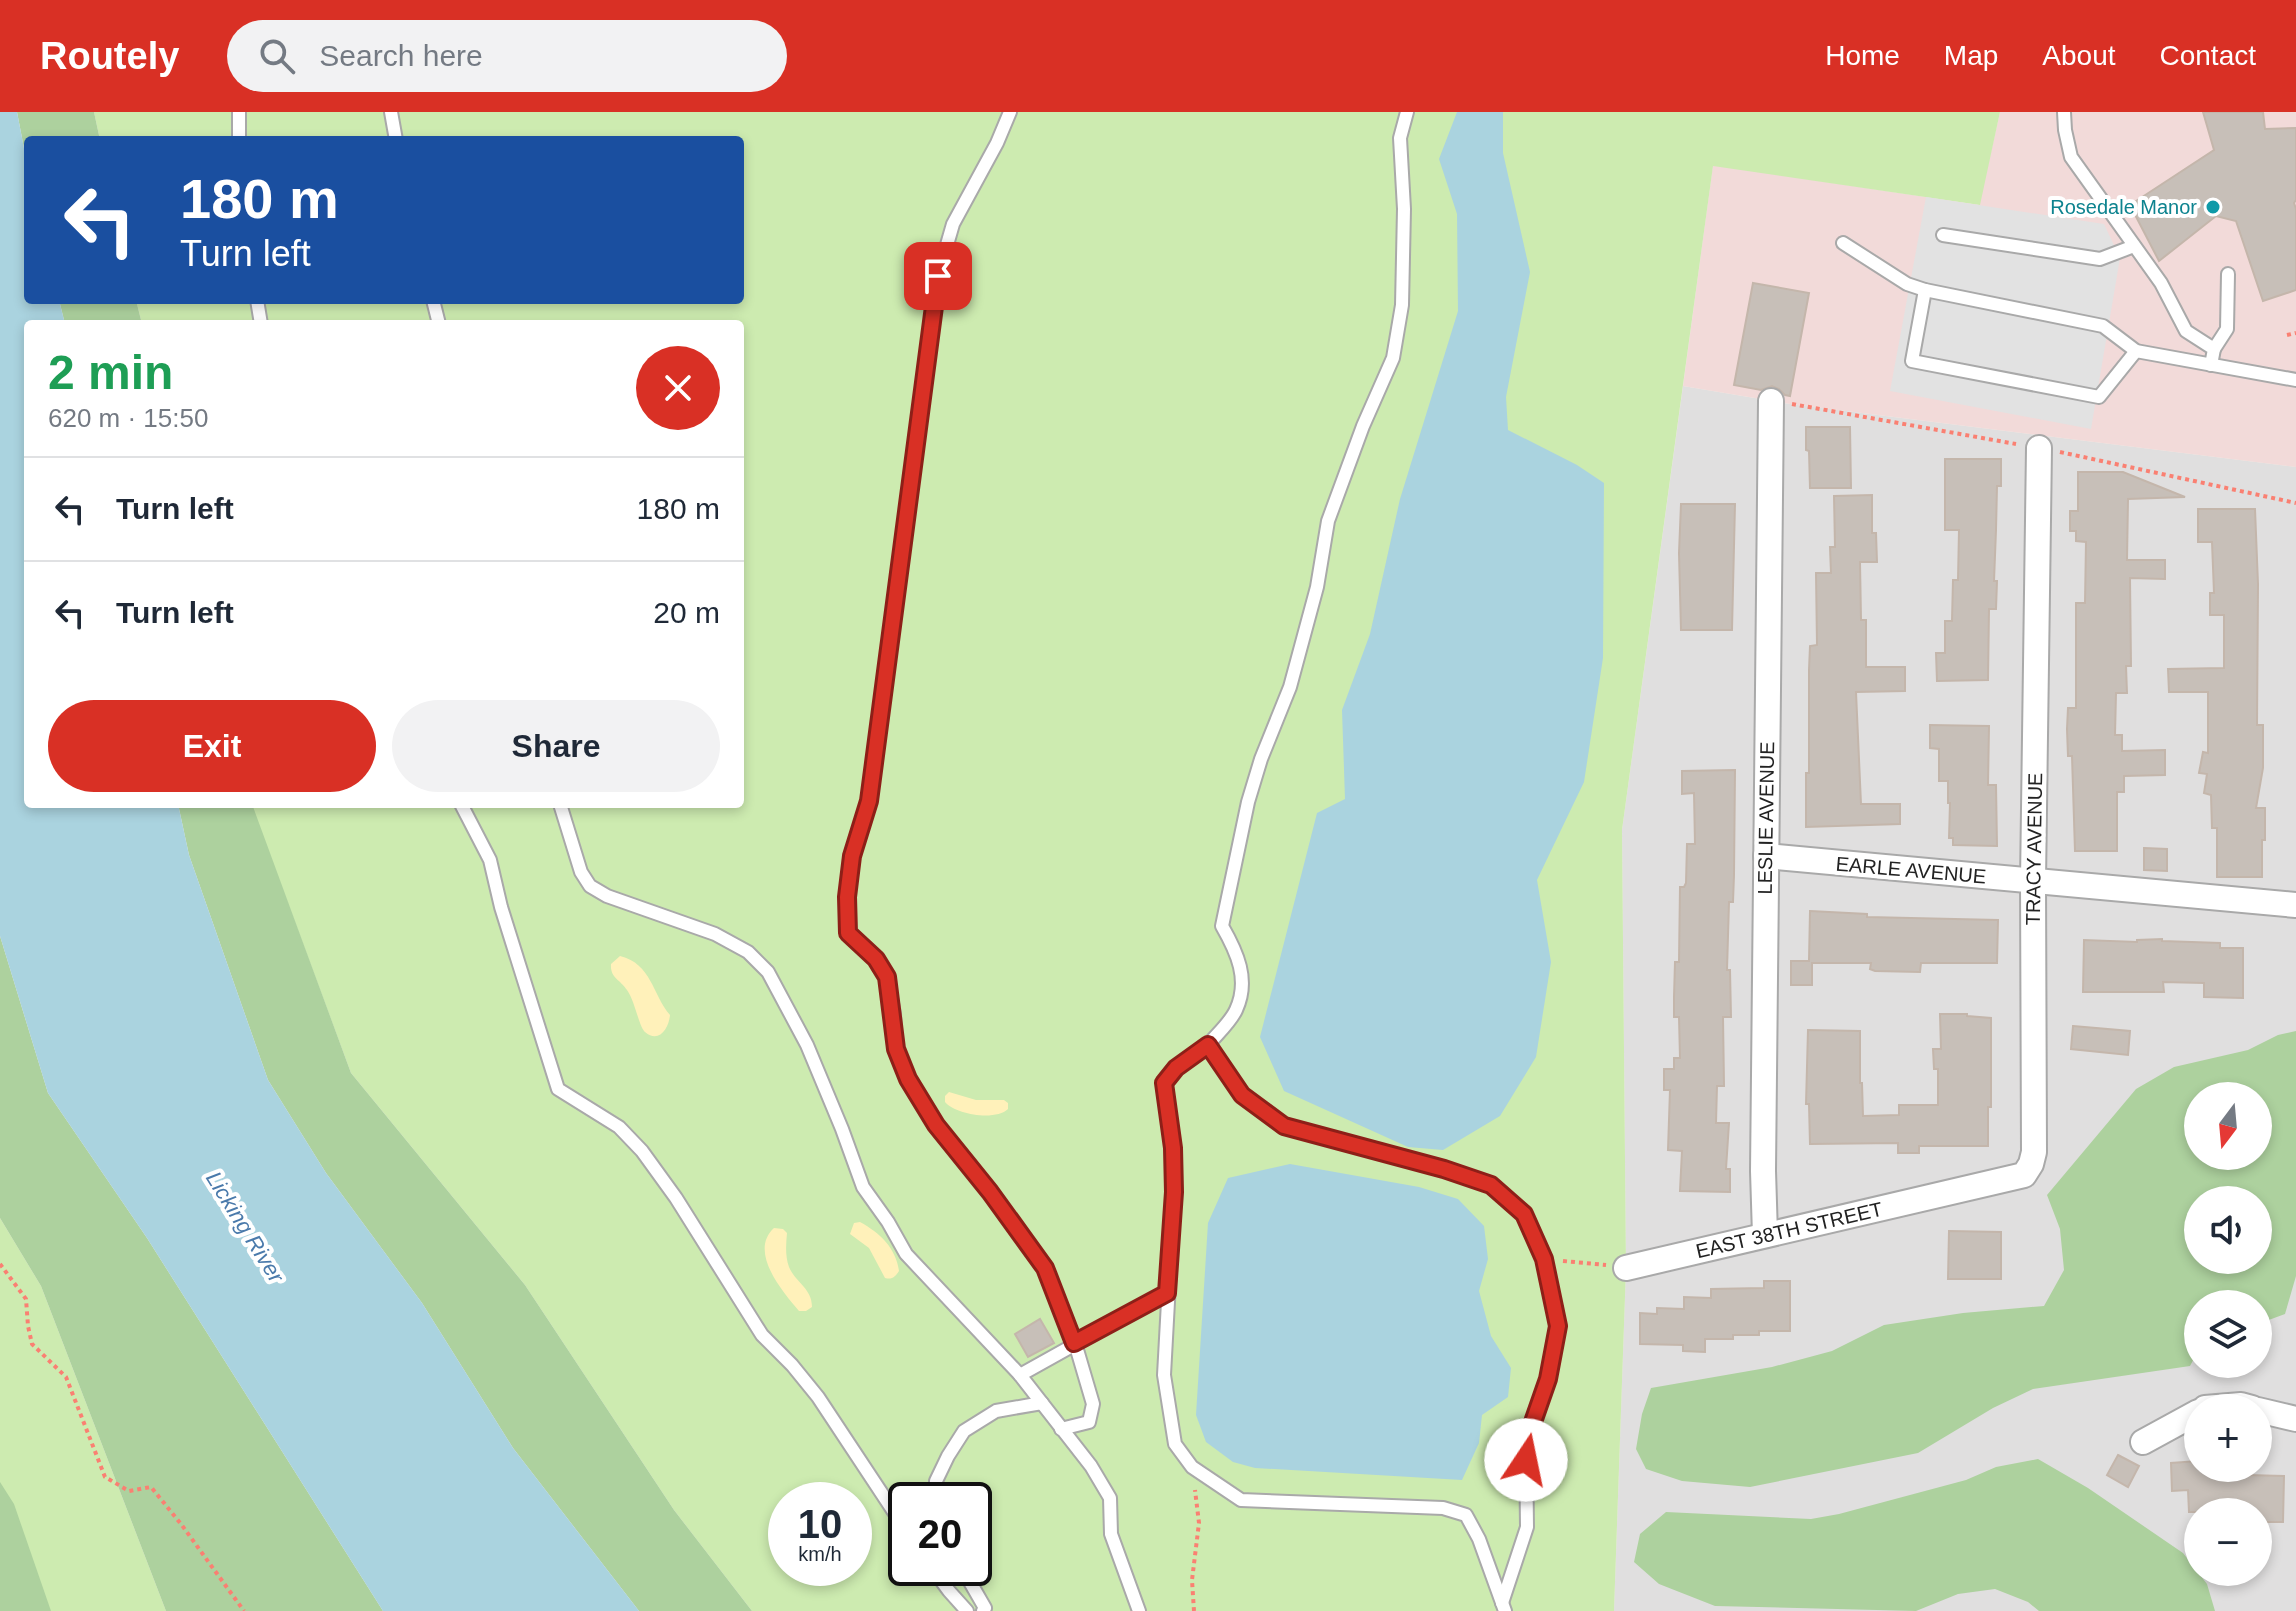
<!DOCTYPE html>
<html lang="en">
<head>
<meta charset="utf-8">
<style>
	body { margin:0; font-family:Helvetica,sans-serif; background:#f2f2f3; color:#1f2937; height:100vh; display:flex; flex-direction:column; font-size:30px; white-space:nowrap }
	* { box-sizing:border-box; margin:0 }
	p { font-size:26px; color:#747a83 }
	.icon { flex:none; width:44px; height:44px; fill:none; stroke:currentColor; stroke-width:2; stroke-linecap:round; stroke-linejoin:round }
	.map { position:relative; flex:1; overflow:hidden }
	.side { position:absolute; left:24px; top:208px; width:720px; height:488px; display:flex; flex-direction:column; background:#fff; border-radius:8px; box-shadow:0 4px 12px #0003 }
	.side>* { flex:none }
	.banner { position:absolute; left:24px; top:24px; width:720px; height:168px; border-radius:8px; box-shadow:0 4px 12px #0003; background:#1a4fa0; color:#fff; overflow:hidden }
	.needle { width:52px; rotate:196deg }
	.tools { position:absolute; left:2184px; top:970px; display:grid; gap:16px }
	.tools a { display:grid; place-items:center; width:88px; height:88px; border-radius:50%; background:#fff; box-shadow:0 4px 12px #0003; font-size:40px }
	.speed { position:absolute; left:768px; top:1370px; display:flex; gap:16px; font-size:40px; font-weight:700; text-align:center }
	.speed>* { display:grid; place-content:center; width:104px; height:104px; border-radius:50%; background:#fff; box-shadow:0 4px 12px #0003; line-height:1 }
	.speed small { font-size:20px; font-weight:400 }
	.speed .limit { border:4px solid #111; border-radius:12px; background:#fff; color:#111 }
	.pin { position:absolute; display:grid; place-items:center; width:68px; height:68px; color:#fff; margin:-34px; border-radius:16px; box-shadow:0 4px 12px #0006 }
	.me { position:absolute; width:88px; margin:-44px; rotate:11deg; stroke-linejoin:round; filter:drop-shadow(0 0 6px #0008) }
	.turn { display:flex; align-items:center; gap:28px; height:168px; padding:0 24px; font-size:36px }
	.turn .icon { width:104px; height:104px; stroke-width:2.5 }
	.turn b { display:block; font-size:56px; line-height:68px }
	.round { display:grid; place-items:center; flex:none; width:84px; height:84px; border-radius:42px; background:#f2f2f3 }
	.overview { display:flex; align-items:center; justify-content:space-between; height:136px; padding:0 24px }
	h1 { font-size:48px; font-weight:700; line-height:60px; color:#1e9e55 }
	.action { display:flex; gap:16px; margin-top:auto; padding:16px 24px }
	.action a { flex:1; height:92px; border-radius:48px; background:#d93025; color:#fff; font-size:32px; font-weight:700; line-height:92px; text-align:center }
	.action a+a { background:#f2f2f3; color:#1f2937 }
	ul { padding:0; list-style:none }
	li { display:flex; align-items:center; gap:24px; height:104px; padding:0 24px; border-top:2px solid #e0e1e3 }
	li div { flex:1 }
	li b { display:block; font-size:30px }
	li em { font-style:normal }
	header { display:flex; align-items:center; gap:48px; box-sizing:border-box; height:112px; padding:0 40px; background:#d93025; color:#fff }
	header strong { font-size:38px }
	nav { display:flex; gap:44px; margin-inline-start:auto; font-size:28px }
	.search { width:560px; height:72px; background:#f2f2f3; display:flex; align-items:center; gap:20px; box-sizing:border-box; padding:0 28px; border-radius:44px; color:#747a83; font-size:30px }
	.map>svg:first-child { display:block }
	.residential { fill:#e0dfdf; fill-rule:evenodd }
	.commercial { fill:#f2dad9 }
	.grass { fill:#cdebb0; fill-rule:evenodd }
	.forest { fill:#add19e; fill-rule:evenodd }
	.sand { fill:#fff1ba }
	.parking { fill:#e2e2e2 }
	.water { fill:#aad3df }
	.building { fill:#c7bfb8; stroke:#c4b6ab; stroke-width:2 }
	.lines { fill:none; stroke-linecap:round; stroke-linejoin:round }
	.service-casing { stroke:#a9a9a9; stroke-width:16 }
	.minor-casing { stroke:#a9a9a9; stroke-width:28 }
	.path { stroke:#fa8072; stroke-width:4; stroke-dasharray:4 4; stroke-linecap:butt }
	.service { stroke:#fff; stroke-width:12 }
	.minor { stroke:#fff; stroke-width:24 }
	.route-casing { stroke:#8d1f18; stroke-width:20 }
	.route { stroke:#d93025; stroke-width:14 }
	.culture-dot { fill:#0f9aa8; stroke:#fff; stroke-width:3 }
	.labels { text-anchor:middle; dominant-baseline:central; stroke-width:8; stroke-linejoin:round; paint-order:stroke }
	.culture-label { font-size:20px; fill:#0d838f; stroke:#fff; text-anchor:end }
	.street-label { font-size:20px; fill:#222; stroke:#fff }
	.water-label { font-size:22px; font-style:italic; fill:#4a7aab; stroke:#fff }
</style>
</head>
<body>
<header>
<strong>Routely</strong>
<div class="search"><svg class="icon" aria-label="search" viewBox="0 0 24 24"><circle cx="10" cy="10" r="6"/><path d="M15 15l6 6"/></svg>Search here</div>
<nav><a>Home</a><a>Map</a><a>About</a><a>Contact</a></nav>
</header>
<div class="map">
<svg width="2296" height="1499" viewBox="0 0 2296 1499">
	<rect width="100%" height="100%" fill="#f2efe9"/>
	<path class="residential" d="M 1683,274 L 1790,292 L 2296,355 L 2296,1499 L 1614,1499 L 1626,1156 L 1622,718 ZM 2198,984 L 2258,984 L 2258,1044 L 2198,1044 ZM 2198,1088 L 2258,1088 L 2258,1148 L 2198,1148 ZM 2198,1192 L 2258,1192 L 2258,1252 L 2198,1252 ZM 2198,1296 L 2258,1296 L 2258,1356 L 2198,1356 ZM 2198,1400 L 2258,1400 L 2258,1460 L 2198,1460 Z"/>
	<path class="commercial" d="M 2000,0 L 2296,0 L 2296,355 L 1790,292 L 1683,274 L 1713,53 L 1979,93 Z"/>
	<g class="grass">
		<path d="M 94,0 L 2000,0 L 1980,93 L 1713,54 L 1622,718 L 1626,1156 L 1614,1499 L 752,1499 L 674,1398 L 525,1173 L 351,961 L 251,692 L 740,692 L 740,212 L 142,212 L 136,188 L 740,188 L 740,28 L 100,28 ZM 786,1388 L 854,1388 L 854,1456 L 786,1456 ZM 906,1388 L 974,1388 L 974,1456 L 906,1456 Z"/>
		<path d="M 0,1106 L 41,1174 L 166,1499 L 0,1499 Z"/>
	</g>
	<g class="forest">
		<path d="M 17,0 L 94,0 L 100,28 L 28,28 L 28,57 Z"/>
		<path d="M 59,188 L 136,188 L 142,212 L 65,212 Z"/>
		<path d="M 178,692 L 252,692 L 351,961 L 525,1173 L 674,1398 L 752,1499 L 639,1499 L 513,1336 L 422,1191 L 326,1061 L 268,968 L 189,743 Z"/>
		<path d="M 0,824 L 48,981 L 147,1126 L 383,1499 L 166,1499 L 41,1174 L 0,1106 Z"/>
		<path d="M 2296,919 L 2296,1164 L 2285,1202 L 2266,1209 L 2258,1209 L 2258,1192 L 2198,1192 L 2198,1239 L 2190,1254 L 2033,1277 L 1993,1296 L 1918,1341 L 1750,1375 L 1682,1369 L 1646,1357 L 1636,1337 L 1642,1302 L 1651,1276 L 1772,1255 L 1832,1239 L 1884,1213 L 1963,1201 L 2044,1194 L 2064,1158 L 2060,1117 L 2047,1083 L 2136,977 L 2174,955 L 2248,938 L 2278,923 ZM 2198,984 L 2258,984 L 2258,1044 L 2198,1044 ZM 2198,1088 L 2258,1088 L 2258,1148 L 2198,1148 Z"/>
		<path d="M 2038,1347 L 2088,1376 L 2183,1441 L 2207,1472 L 2215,1499 L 2039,1499 L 2028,1490 L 1995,1477 L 1958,1482 L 1916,1499 L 1715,1494 L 1659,1472 L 1634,1450 L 1640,1422 L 1666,1400 L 1811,1407 L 1839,1402 L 1966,1368 L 1996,1355 Z"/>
		<path d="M 0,1370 L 14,1392 L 51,1499 L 0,1499 Z"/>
	</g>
	<g class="sand">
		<path d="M 620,844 C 652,852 652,882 670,903 C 669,916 659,932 645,920 C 639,915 635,889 627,878 C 620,867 610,866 611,852 Z"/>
		<path d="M 949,980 L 976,988 L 1004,988 L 1008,991 L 1008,997 C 996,1009 956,1003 945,990 L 945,984 Z"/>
		<path d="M 860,1110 C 880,1121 896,1136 899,1159 C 895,1165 892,1168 885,1166 L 869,1136 L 850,1122 L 854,1111 Z"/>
		<path d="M 774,1116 L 783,1117 L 787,1121 C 786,1132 785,1144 789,1155 C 795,1170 812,1176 812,1195 L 806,1199 L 799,1199 C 783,1180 748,1140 774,1116 Z"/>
	</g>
	<path class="parking" d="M 1926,85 L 2104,112 L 2120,146 L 2091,317 L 1890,279 Z"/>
	<g class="water">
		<path d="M 0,0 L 17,0 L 28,57 L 28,188 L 59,188 L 65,212 L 28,212 L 28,692 L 178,692 L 189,743 L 268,968 L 326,1061 L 422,1191 L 513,1336 L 639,1499 L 383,1499 L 147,1126 L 48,981 L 0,824 Z"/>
		<path d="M 1457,0 L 1503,0 L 1503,41 L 1530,160 L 1506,285 L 1508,318 L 1577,353 L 1604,371 L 1603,546 L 1584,670 L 1537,768 L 1551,850 L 1536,945 L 1500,1004 L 1443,1038 L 1408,1035 L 1284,979 L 1260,925 L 1317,701 L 1345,687 L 1342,598 L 1370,522 L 1400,387 L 1458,199 L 1457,102 L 1439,47 Z"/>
		<path d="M 1290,1052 L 1419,1075 L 1458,1087 L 1484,1114 L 1488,1147 L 1479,1179 L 1491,1224 L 1511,1256 L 1508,1285 L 1482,1303 L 1479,1331 L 1462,1368 L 1255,1356 L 1233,1350 L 1206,1330 L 1196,1303 L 1208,1111 L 1228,1066 Z"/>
	</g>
	<g class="building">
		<path d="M 2203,0 L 2263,0 L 2265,17 L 2296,16 L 2296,88 L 2294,91 L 2296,97 L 2296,178 L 2263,189 L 2236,109 L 2216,104 L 2159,149 L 2130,93 L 2214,38 Z"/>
		<path d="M 1753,171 L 1809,181 L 1790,284 L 1785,283 L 1779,277 L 1772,274 L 1761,278 L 1734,273 Z"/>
		<path d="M 1806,315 L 1850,315 L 1851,376 L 1810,376 L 1809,339 L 1806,338 Z"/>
		<path d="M 1945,347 L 2001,347 L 2001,374 L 1997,374 L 1996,418 L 1994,469 L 1997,469 L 1996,497 L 1989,497 L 1988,568 L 1937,569 L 1936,541 L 1945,541 L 1945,509 L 1952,509 L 1953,468 L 1958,468 L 1959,418 L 1945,418 Z"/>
		<path d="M 2078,360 L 2123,360 L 2185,385 L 2128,387 L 2127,448 L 2165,448 L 2165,467 L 2130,466 L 2131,554 L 2126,554 L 2127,581 L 2116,581 L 2115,623 L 2122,623 L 2122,639 L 2165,638 L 2165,663 L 2124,664 L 2124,680 L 2117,680 L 2117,739 L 2075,739 L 2072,644 L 2068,644 L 2067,617 L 2068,596 L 2076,596 L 2076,491 L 2085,491 L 2086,430 L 2076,429 L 2076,419 L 2070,419 L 2070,399 L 2078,399 Z"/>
		<path d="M 1872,383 L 1872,421 L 1876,421 L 1877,450 L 1860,450 L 1861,508 L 1866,508 L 1866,555 L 1905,555 L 1905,579 L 1856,580 L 1861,692 L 1900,692 L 1900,712 L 1806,715 L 1806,661 L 1809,661 L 1809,558 L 1810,534 L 1817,533 L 1816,461 L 1831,461 L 1830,435 L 1835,435 L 1834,384 Z"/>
		<path d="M 1681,392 L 1735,392 L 1732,518 L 1681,518 L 1679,441 Z"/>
		<path d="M 2198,397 L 2255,397 L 2258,472 L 2257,613 L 2263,613 L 2263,656 L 2256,696 L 2265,696 L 2265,728 L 2262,728 L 2262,765 L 2217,765 L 2217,716 L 2212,716 L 2211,683 L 2204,681 L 2207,662 L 2199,661 L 2203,640 L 2208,641 L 2208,580 L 2169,580 L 2168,557 L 2224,556 L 2224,503 L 2210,503 L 2210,481 L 2214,481 L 2212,430 L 2198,430 Z"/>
		<path d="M 1930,613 L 1989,614 L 1988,673 L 1996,673 L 1997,734 L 1953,733 L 1953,726 L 1949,726 L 1950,691 L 1948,691 L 1948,669 L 1939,669 L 1939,637 L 1930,636 Z"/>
		<path d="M 1735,658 L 1734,763 L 1733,790 L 1729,790 L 1727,858 L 1730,858 L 1731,905 L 1723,905 L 1724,974 L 1717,974 L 1716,1011 L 1729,1011 L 1726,1057 L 1730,1057 L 1730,1080 L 1680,1079 L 1682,1039 L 1668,1038 L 1670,978 L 1664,978 L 1664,957 L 1674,957 L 1674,946 L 1680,946 L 1679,905 L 1674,905 L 1674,885 L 1675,850 L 1679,850 L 1680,775 L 1684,775 L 1686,771 L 1687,732 L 1695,732 L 1694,681 L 1682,682 L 1682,659 Z"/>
		<path d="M 2144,736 L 2167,737 L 2167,759 L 2144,758 Z"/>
		<path d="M 1810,799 L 1867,802 L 1867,805 L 1998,808 L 1997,851 L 1921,851 L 1920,860 L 1875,859 L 1870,857 L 1871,851 L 1812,851 L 1812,873 L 1791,873 L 1791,849 L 1809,849 Z"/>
		<path d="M 2162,827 L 2162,829 L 2220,831 L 2220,836 L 2243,836 L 2243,886 L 2204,885 L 2204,871 L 2163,870 L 2164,880 L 2083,880 L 2084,828 L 2137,830 L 2137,828 Z"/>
		<path d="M 1940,902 L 1967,902 L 1967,904 L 1991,906 L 1991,995 L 1988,995 L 1988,1034 L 1919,1034 L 1919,1041 L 1898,1041 L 1898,1031 L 1810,1032 L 1809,992 L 1806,992 L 1808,918 L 1860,919 L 1860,971 L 1862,971 L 1863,1004 L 1899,1003 L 1899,993 L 1938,993 L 1938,957 L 1934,957 L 1933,937 L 1941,937 Z"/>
		<path d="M 2073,914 L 2130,919 L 2128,943 L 2071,937 Z"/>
		<path d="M 1949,1119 L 2001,1120 L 2001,1167 L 1948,1167 Z"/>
		<path d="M 1764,1169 L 1790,1169 L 1790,1219 L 1759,1219 L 1759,1223 L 1733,1223 L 1733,1227 L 1705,1227 L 1705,1240 L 1683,1239 L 1683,1233 L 1640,1232 L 1640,1201 L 1657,1202 L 1657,1196 L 1684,1197 L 1684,1185 L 1711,1186 L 1711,1177 L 1764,1176 Z"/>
		<path d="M 1040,1207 L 1054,1231 L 1028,1245 L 1015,1222 Z"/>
		<path d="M 2118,1343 L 2139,1354 L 2128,1375 L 2107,1363 Z"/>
		<path d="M 2198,1349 L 2198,1356 L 2207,1356 L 2207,1362 L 2284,1364 L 2283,1410 L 2258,1410 L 2258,1400 L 2189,1400 L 2188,1378 L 2172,1379 L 2171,1351 Z"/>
	</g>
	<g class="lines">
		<defs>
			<g id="service">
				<path d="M 239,0 L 239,28"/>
				<path d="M 391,0 L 396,28"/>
				<path d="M 1010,0 L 997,31 L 953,112 L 938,164 L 869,689 L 852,744 L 847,785 L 848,821 L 876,847 L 887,865 L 894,902 L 896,937 L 908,967 L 936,1013 L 990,1080 L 1045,1156 L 1078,1241 L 1093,1292 L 1089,1310 L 1061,1317"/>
				<path d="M 1407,0 L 1400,26 L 1404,97 L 1402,193 L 1393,246 L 1363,314 L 1328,409 L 1317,475 L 1290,575 L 1261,647 L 1248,690 L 1222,814 C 1237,840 1250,868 1236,898 C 1230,911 1216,923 1208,933 L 1242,983 L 1284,1014 L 1444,1057 L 1491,1073 L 1524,1102 L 1544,1147 L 1558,1214 L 1548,1267 L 1526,1330 L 1527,1415 L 1502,1491"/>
				<path d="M 2064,0 L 2065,18 L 2071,45 L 2161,171 L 2186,219 L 2214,237 L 2211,253"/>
				<path d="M 1943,123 L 2100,147 L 2134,134"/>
				<path d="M 1843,131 L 1907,172 L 1925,178 L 2103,214 L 2136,239 L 2296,268"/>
				<path d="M 1925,178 L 1912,249 L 2099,285 L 2136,239"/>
				<path d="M 257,188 L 261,212"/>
				<path d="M 433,188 L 439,212"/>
				<path d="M 2214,237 L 2227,217 L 2228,162"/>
				<path d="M 461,692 L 490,748 L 501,795 L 558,977 L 619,1015 L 642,1039 L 676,1086 L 762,1223 L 792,1253 L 818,1285 L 906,1418"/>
				<path d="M 560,692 L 581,760 L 590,774 L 607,784 L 715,822 L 748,840 L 768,860 L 807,933 L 842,1017 L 863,1075 L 888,1110 L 906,1142 L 1020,1263 L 1091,1354 L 1110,1386 L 1111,1422 L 1139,1499"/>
				<path d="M 1208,933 L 1176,956 L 1164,971 L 1173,1036 L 1174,1080 L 1164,1263 L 1175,1332 L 1192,1355 L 1241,1388 L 1443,1396 L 1466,1403 L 1479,1427 L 1505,1499"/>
				<path d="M 1020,1263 L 1167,1181"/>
				<path d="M 937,1388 L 936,1369 L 948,1344 L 964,1319 L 996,1299 L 1042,1291"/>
				<path d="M 932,1456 L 949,1479 L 967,1499"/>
				<path d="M 962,1456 L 985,1496 L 983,1499"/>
			</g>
			<g id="minor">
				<path d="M 1766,744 L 2296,793"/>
				<path d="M 1765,1123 L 1763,1059 L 1771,289"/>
				<path d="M 1626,1156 L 2024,1063 L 2031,1052 L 2034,1040 L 2033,769 L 2039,336"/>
				<path d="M 2205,1296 L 2241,1293 L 2252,1296"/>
				<path d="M 2258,1298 L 2296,1307"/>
				<path d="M 2143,1330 L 2198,1300"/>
			</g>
		</defs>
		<use href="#service" class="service-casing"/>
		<use href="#minor" class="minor-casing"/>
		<g class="path">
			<path d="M 2287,223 L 2296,221"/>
			<path d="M 1792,292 L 2016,332"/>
			<path d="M 2060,340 L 2296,391"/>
			<path d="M 1563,1149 L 1606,1153"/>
			<path d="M 0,1152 L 26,1187 L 28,1214 L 32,1232 L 66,1265 L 105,1365 L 129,1379 L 151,1375 L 181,1412 L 244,1499"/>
			<path d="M 1194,1499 L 1192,1468 L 1199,1411 L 1195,1378"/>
		</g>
		<use href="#service" class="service"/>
		<use href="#minor" class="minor"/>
	</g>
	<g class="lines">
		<defs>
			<path id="route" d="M 938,164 L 869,689 L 852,744 L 847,785 L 848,821 L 876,847 L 887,865 L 896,937 L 908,967 L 936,1013 L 990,1080 L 1045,1156 L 1074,1231 L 1167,1181 L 1174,1080 L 1173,1036 L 1164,971 L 1176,956 L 1208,933 L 1242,983 L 1284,1014 L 1444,1057 L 1491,1073 L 1524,1102 L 1544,1147 L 1558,1214 L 1548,1267 L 1526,1330 L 1526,1348"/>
		</defs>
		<use href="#route" class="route-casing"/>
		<use href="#route" class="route"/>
	</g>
	<circle class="culture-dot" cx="2213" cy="95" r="8"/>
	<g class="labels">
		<g class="culture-label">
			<text x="2197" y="95">Rosedale Manor</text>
		</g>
		<g class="street-label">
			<text transform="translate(1766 706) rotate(-89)">LESLIE AVENUE</text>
			<text transform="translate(2034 737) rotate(-89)">TRACY AVENUE</text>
			<text transform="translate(1911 758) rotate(5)">EARLE AVENUE</text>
			<text transform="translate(1789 1118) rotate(-13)">EAST 38TH STREET</text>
		</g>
		<g class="water-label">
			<text transform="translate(245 1115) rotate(58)">Licking River</text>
		</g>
	</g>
</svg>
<div class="tools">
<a><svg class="needle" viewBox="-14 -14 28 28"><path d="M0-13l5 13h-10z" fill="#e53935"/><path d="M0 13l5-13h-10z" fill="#747a83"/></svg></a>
<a><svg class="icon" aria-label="sound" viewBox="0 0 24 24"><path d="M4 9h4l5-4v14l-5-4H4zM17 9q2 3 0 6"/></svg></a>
<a><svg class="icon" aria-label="layers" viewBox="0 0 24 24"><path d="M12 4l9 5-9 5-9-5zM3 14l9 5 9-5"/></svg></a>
<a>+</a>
<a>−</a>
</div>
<div class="speed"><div>10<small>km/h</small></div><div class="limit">20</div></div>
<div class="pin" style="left:938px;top:164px;background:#d93025"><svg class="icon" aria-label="arrive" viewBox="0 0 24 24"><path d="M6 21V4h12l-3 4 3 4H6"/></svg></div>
<svg class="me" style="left:1526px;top:1348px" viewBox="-20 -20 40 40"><circle r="19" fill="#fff"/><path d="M0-13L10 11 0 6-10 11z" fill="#d93025"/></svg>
<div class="banner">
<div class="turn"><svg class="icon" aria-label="left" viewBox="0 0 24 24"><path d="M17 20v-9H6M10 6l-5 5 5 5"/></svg><div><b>180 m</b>Turn left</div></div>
</div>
<section class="side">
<div class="overview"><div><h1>2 min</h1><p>620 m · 15:50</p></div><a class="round" style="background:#d93025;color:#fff"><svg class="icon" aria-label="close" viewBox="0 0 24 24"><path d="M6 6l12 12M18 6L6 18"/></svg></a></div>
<ul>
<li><svg class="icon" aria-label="left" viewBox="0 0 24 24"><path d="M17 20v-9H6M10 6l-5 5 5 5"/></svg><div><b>Turn left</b></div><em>180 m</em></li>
<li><svg class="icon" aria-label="left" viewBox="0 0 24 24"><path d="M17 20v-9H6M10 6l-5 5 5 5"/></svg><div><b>Turn left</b></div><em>20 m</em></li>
</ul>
<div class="action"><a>Exit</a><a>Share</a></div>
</section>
</div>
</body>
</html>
